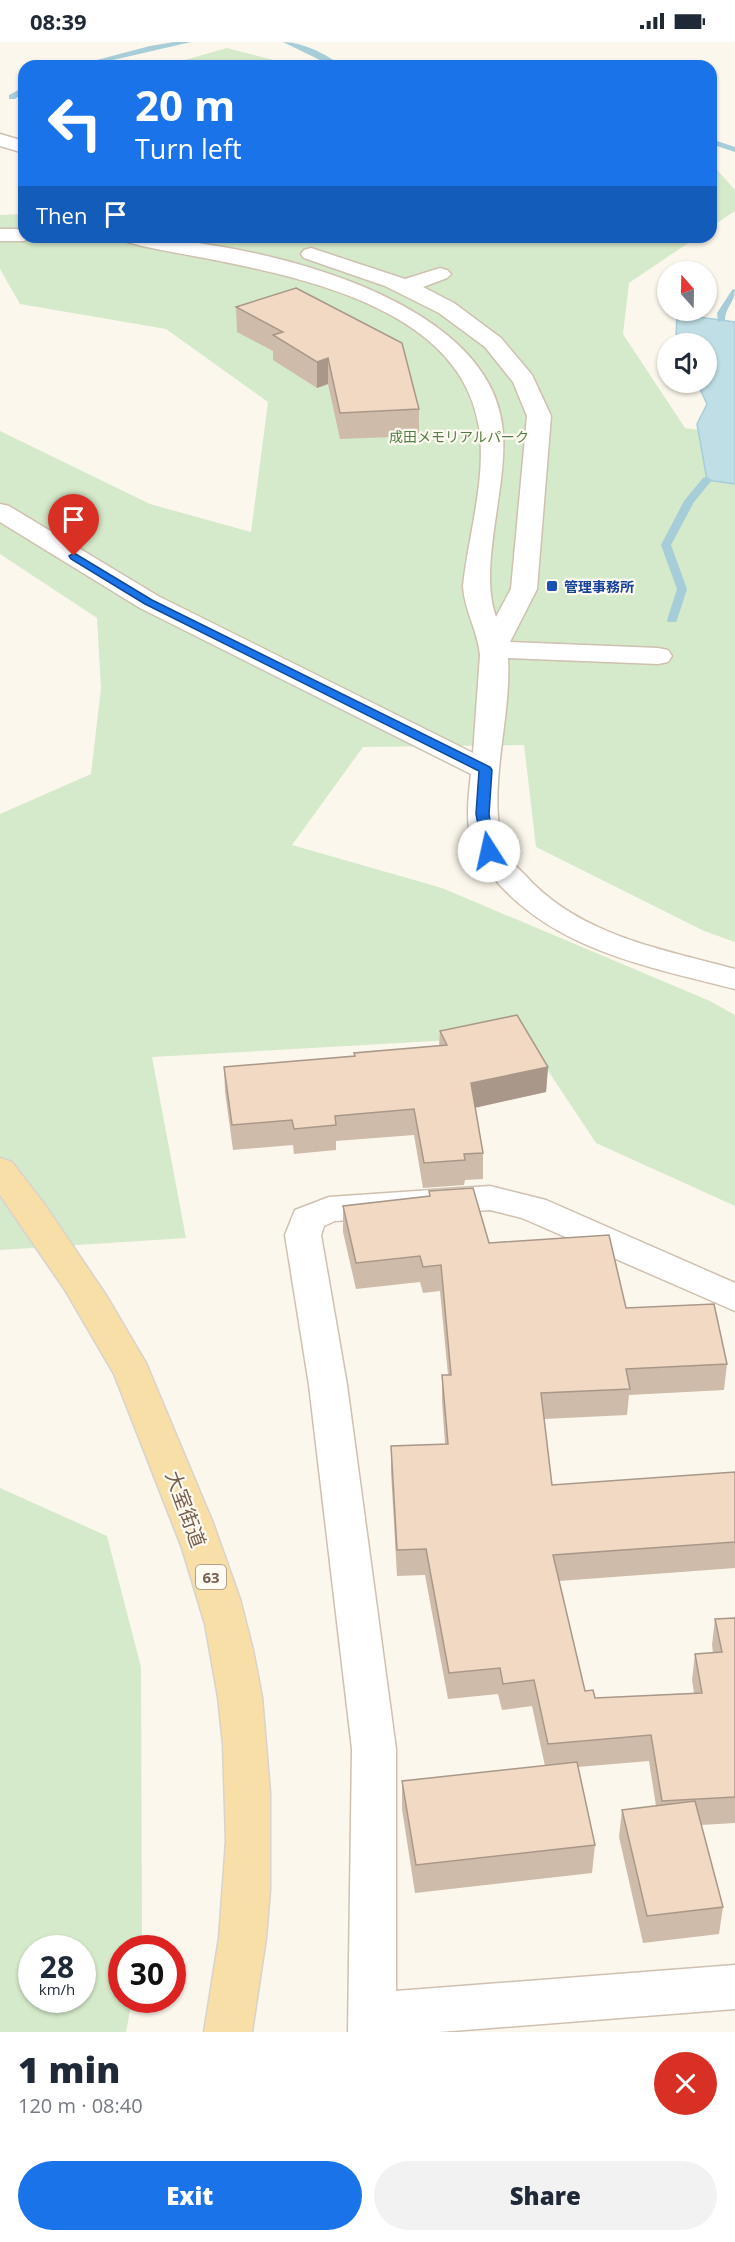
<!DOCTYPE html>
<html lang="en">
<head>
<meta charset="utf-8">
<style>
	body { margin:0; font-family:"Open Sans","Noto Sans JP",sans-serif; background:#f2f2f3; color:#1f2937; height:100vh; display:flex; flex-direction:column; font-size:22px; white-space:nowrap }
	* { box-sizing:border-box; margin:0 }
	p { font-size:20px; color:#747a83 }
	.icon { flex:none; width:33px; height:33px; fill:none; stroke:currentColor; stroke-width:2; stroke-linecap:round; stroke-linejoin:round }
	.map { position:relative; height:1990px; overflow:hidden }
	.side { display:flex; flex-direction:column; background:#fff; flex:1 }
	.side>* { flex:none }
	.hud { position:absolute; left:18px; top:18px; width:699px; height:183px; border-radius:18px; box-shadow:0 2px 4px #0004; background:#1a73e8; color:#fff; overflow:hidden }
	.needle { width:39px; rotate:340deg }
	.buttons { position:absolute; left:657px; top:219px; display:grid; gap:12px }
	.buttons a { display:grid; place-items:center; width:60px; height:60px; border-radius:50%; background:#fff; box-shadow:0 2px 4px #0004; font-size:30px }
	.speed { position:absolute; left:18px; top:1893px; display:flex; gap:12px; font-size:30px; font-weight:700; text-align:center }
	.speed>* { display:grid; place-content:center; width:78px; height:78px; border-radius:50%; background:#fff; box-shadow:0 2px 4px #0004; line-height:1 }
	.speed small { font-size:15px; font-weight:400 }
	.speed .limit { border:9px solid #d22; background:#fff; color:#111 }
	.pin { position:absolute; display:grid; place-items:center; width:51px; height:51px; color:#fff; margin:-62px -26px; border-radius:50% 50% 50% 0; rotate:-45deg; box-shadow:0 0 6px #0007 }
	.pin .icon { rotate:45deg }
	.me { position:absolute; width:66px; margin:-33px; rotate:350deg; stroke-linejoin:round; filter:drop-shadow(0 0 4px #0008) }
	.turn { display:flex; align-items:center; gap:21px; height:126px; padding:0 18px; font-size:27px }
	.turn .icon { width:78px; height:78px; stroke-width:2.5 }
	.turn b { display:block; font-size:42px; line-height:51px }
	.then { display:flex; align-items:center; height:57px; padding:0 18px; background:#0003; gap:12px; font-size:22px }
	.round { display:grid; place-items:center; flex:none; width:63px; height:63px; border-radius:32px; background:#f2f2f3 }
	.overview { display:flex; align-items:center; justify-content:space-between; height:102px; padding:0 18px }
	h1 { font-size:36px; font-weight:800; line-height:45px }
	.primary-button { display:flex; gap:12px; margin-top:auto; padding:12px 18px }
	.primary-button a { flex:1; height:69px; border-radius:36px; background:#1a73e8; color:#fff; font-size:24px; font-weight:800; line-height:69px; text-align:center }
	.primary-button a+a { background:#f2f2f3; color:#1f2937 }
	.status { display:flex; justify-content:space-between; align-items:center; height:42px; padding:0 30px; background:#fff; direction:ltr }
	.status svg { height:16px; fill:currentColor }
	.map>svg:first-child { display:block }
	.green { fill:#d5eaca; fill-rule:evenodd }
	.water { fill:#c0dee6; stroke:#a6cdd8; stroke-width:1.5 }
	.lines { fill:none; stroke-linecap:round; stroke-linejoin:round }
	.stream { fill:#a6cdd8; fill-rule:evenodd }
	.minor-casing { stroke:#cfc0b0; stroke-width:3 }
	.major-casing { stroke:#d9d2cd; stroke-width:3 }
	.minor { fill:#fff; fill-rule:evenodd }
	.major { fill:#f8dfa7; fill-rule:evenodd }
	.wall { fill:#cfbba9 }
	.shaded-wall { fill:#a99889 }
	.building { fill:#f1d9c4; stroke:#a99889; stroke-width:1.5 }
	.route { fill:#1a73e8; stroke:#114b97; stroke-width:1.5 }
	.transit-dot { fill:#1a4fb4; stroke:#fffbf3; stroke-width:2 }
	.labels { text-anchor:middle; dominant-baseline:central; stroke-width:4.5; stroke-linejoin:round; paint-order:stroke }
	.far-park-label { font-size:14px; fill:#537d46; stroke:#fffbf3 }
	.far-transit-label { font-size:14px; font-weight:bold; fill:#164399; stroke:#fffbf3; text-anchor:start }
	.shield { fill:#fffbf3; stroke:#a08e80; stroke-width:1.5 }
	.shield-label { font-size:15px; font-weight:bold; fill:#78604e }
	.near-street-label { font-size:20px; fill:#78604e; stroke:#fffbf3 }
</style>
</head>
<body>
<div class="status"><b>08:39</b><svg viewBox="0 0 49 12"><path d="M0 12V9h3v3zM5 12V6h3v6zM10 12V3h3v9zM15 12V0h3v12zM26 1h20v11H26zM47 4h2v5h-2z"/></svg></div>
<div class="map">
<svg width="735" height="1990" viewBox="0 0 735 1990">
	<rect width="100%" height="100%" fill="#fcf7ec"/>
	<g class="green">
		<path d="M 227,6 L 296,24 L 164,24 Z"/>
		<path d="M 711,121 L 735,148 L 735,169 L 711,185 Z"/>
		<path d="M 24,172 L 24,195 L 697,195 L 629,241 L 623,292 L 685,386 L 735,393 L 735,900 L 704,889 L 536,805 L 524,703 L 363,705 L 292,803 L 442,846 L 710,959 L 735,973 L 735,1164 L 596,1101 L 525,994 L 152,1015 L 186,1196 L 0,1208 L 0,772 L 91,732 L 101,646 L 97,576 L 0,512 L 0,389 L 150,462 L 251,490 L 268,360 L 166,287 L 20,262 L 0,227 L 0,173 Z"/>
		<path d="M 0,1446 L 107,1494 L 141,1625 L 142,1895 L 141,1906 L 122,1906 L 122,1958 L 132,1958 L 126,1990 L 0,1990 ZM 32,1906 L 82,1906 L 82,1958 L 32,1958 Z"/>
	</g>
	<path class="water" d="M 677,272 L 735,280 L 735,442 L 707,438 L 697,382 L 707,362 L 697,341 L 706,340 L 706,302 L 680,301 L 676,294 Z"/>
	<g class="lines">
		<g class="stream">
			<path d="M 174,0 L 191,0 L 87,24 L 74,24 L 150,4 Z"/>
			<path d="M 283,0 C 302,0 327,12 341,24 L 332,24 Z"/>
			<path d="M 24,45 L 24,50 L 15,57 L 9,57 L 9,53 Z"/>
			<path d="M 711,97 L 735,105 L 735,110 L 711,102 Z"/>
			<path d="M 735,247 C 735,261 725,265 725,278 L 718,280 L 717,271 L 732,248 Z"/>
			<path d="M 707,435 L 712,438 L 694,460 L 671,503 L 687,547 L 677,578 L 676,580 L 668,580 L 667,578 L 677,547 L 661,503 L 684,459 L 703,436 Z"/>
		</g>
		<defs>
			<g id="minor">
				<path d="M 0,92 L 24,99 L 24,111 L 0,104 Z"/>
				<path d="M 0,187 L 24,187 L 24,195 L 33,195 L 24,199 L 0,199 Z"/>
				<path d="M 121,195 C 233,195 495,249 503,391 C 507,448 478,525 496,575 L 511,547 L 527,374 L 513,340 L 485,305 L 439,271 L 385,244 L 304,216 L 301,212 L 304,208 L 311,206 L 405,237 L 440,226 L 447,228 L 451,232 L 447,236 L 423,245 L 454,261 L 501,296 L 532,333 L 551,374 L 537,547 L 510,600 L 658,606 L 668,608 L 672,614 L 668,620 L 658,622 L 508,616 C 511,669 494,722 498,775 C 499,786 499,800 505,810 C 510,819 519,827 526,834 C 579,893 661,907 735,927 L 735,947 C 650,925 559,909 498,841 C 490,831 479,821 474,808 C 465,785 468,756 471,732 L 140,566 L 0,480 L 0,462 L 9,464 L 158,554 L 473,711 L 480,613 C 478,589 464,568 463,544 C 468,495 487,435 479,386 C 459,248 251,227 142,204 L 124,199 Z"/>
				<path d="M 490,1144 L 546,1158 L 735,1241 L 735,1269 L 522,1176 L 490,1168 L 335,1179 L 324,1184 L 321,1193 L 347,1343 L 396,1707 L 396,1949 L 735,1923 L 735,1967 L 439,1990 L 348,1990 L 352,1707 L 309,1343 L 285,1193 L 295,1168 L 329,1155 Z"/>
			</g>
			<path id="major" d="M 0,1116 L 12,1120 L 45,1163 L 106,1253 L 146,1321 L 213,1481 L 240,1557 L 253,1608 L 262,1655 L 270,1750 L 270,1848 L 266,1896 L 252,1990 L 204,1990 L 219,1896 L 226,1799 L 223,1702 L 218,1655 L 205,1582 L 182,1506 L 114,1332 L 65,1248 L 0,1153 Z"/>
		</defs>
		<use href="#minor" class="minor-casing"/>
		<use href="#major" class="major-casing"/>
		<use href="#minor" class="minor"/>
		<use href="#major" class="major"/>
	</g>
	<g class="wall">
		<path d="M 296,246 L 419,367 L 419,394 L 340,397 L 328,342 L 317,346 L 273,318 L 273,309 L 237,290 L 236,265 Z"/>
		<path d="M 440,989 L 548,1025 L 546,1050 L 475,1065 L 483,1111 L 483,1137 L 465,1138 L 464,1143 L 423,1146 L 414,1093 L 336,1099 L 336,1108 L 294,1112 L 293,1103 L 233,1108 L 225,1050 L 224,1025 L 354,1014 L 354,1011 L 439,1004 Z"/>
		<path d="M 429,1149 L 489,1201 L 626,1266 L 727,1322 L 724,1348 L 629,1353 L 627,1373 L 544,1377 L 552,1443 L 735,1430 L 735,1526 L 559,1539 L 585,1649 L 595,1656 L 694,1651 L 692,1638 L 695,1612 L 713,1611 L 712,1603 L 715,1577 L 735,1576 L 735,1781 L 701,1783 L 723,1865 L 719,1892 L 643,1901 L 619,1795 L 622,1768 L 656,1764 L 649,1719 L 578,1725 L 595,1803 L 592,1831 L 415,1851 L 402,1767 L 402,1739 L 545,1724 L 532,1664 L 502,1668 L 498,1652 L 448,1657 L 425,1533 L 397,1534 L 391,1430 L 391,1404 L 445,1402 L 442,1359 L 442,1333 L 448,1333 L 440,1249 L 423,1251 L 420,1240 L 356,1247 L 343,1190 L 343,1164 L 429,1154 Z"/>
	</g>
	<g class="shaded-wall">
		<path d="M 328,316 L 328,342 L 317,346 L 317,320 Z"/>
		<path d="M 548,1025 L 546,1050 L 470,1067 L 471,1041 Z"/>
	</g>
	<g class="building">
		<path d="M 296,246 L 402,301 L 419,367 L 340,371 L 328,316 L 317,320 L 273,293 L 283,290 L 236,265 Z"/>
		<path d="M 517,973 L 548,1025 L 471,1041 L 483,1111 L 464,1112 L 465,1118 L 424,1121 L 414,1067 L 335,1074 L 336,1083 L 294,1087 L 292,1078 L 232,1083 L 224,1025 L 355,1014 L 354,1011 L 447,1003 L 440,989 Z"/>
		<path d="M 473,1146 L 489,1201 L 609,1193 L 626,1266 L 714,1262 L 727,1322 L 626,1327 L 630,1347 L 541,1351 L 552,1443 L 735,1430 L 735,1500 L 553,1513 L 585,1649 L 593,1648 L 595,1656 L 702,1651 L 695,1612 L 722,1610 L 715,1577 L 735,1576 L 735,1755 L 662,1759 L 651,1693 L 548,1702 L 534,1638 L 503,1642 L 500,1626 L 449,1631 L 426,1507 L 397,1508 L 391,1404 L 448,1402 L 442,1333 L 451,1333 L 441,1223 L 423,1225 L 420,1214 L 356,1221 L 343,1164 L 430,1154 L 429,1149 Z"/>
		<path d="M 577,1720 L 595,1803 L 416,1823 L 402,1739 Z"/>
		<path d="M 695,1759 L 723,1865 L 647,1874 L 622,1768 Z"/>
	</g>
	<path class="route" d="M 74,511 L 152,558 L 490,725 L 492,728 L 489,772 L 495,809 L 493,811 L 485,811 L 483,809 L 476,772 L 479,729 L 145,562 L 71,517 L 69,514 Z"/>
	<rect class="transit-dot" x="546" y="538" width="12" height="12" rx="3"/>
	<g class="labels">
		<g class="far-park-label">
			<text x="459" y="394">成田メモリアルパーク</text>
		</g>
		<g class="far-transit-label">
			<text x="564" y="544">管理事務所</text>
		</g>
		<rect class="shield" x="196" y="1523" width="30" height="24" rx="4.5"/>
		<g class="shield-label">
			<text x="211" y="1535">63</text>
		</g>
		<g class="near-street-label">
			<text transform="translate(186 1467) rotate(70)">大室街道</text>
		</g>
	</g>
</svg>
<div class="buttons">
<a><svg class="needle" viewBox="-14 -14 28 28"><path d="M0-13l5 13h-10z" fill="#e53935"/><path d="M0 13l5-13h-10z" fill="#747a83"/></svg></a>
<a><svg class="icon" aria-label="sound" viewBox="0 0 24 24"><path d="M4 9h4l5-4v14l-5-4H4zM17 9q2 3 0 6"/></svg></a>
</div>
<div class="speed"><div>28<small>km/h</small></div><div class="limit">30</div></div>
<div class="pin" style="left:74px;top:514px;background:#d93025"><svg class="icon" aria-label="arrive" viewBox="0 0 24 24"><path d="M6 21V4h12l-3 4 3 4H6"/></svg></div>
<svg class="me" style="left:489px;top:809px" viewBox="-20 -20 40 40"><circle r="19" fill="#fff"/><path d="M0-13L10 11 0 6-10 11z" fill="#1a73e8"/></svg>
<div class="hud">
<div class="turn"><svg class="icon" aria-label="left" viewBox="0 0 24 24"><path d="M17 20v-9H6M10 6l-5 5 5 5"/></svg><div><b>20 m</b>Turn left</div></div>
<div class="then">Then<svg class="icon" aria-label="arrive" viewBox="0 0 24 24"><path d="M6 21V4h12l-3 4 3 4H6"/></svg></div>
</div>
</div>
<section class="side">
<div class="overview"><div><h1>1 min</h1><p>120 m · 08:40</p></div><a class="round" style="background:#d93025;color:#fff"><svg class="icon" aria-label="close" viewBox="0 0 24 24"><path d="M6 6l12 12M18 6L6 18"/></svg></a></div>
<div class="primary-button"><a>Exit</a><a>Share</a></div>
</section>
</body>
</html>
